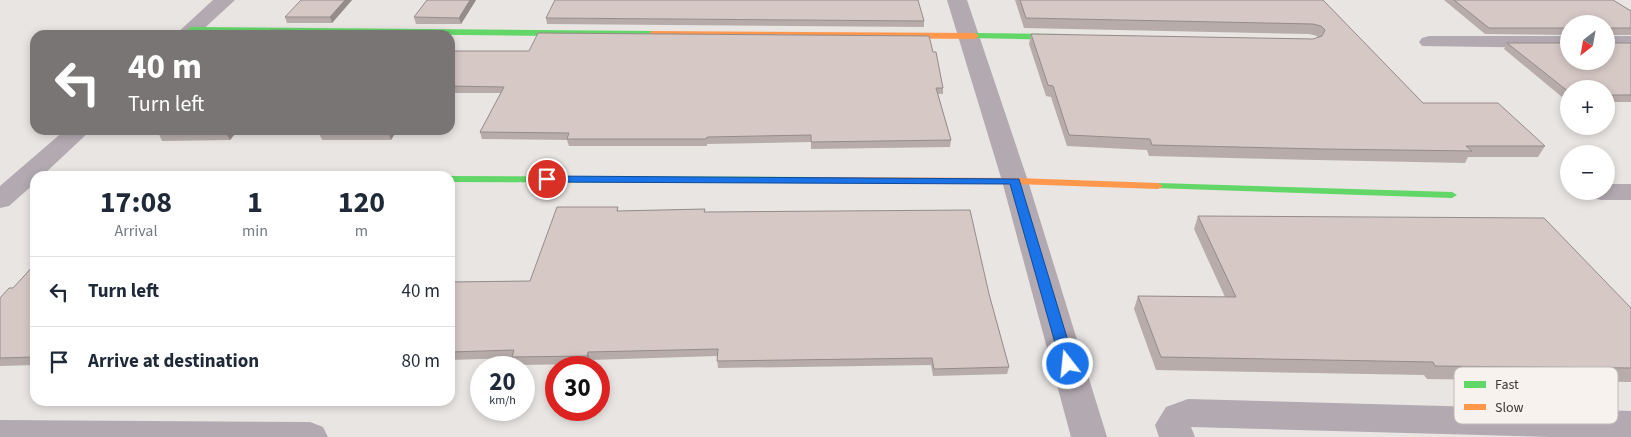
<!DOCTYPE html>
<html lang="en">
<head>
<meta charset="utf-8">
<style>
	body { margin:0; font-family:"Source Sans 3",sans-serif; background:#f2f2f3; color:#1f2937; height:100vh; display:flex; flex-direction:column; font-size:19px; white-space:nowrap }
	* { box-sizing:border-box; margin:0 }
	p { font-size:16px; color:#747a83 }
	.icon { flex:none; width:28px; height:28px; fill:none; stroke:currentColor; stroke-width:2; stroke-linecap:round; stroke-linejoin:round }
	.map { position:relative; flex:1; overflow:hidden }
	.sheet { position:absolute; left:30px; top:171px; width:425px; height:235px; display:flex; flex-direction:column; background:#fff; border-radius:15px; box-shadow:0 2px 8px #0003 }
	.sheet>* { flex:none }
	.guide { position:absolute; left:30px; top:30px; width:425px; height:105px; border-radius:15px; box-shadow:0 2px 8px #0003; background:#787574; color:#fff; overflow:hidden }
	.needle { width:32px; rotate:211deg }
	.fabs { position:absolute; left:1560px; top:15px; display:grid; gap:10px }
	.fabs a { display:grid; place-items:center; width:55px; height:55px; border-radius:50%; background:#fff; box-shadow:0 2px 8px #0003; font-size:25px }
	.speed { position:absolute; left:470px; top:356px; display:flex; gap:10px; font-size:25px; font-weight:700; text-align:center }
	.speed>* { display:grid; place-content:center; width:65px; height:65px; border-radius:50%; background:#fff; box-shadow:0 2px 8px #0003; line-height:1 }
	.speed small { font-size:12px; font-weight:400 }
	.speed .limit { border:8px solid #d22; background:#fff; color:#111 }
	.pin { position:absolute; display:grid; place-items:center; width:42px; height:42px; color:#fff; margin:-21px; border:2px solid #fff; border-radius:50%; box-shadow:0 1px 5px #0007 }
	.me { position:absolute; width:55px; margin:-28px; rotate:344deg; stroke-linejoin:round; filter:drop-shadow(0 0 4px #0008) }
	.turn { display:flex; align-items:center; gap:18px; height:105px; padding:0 15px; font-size:22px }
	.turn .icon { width:65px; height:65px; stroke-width:2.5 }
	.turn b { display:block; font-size:35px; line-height:42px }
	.eta { display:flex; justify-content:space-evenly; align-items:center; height:85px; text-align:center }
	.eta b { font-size:30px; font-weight:700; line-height:35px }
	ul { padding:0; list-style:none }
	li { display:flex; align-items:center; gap:15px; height:70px; padding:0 15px; border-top:1px solid #e0e1e3 }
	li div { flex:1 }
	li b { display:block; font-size:19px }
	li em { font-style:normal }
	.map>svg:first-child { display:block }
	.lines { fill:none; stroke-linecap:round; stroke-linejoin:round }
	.street { fill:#b2a9b1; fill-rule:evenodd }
	.fast { fill:#63d668; fill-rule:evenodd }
	.slow { fill:#ff974d; fill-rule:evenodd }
	.wall { fill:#b7aca9 }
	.shaded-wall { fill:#958c8a }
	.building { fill:#d5c8c5; stroke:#958c8a }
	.route { fill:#1a73e8; stroke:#114b97 }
	.key { fill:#f7f2ee; stroke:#bfbab7; stroke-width:1 }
	.key-label { font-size:14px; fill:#3b3938 }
</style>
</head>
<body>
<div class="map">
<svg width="1631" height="437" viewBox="0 0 1631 437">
	<rect width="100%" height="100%" fill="#e8e5e3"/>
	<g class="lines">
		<g class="street">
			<path d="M 213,0 L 235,0 L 197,35 L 175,35 Z"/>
			<path d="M 947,0 L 967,0 L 1028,181 L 1107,437 L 1071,437 L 1002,181 Z"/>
			<path d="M 1429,36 L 1569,36 L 1569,48 L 1422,46 L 1419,42 L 1422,38 Z"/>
			<rect x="1606" y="36" width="25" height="12"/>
			<path d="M 65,130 L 91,130 L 42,176 L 35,176 L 35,183 L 9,206 L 0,208 L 0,186 Z"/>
			<path d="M 1606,184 L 1631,184 L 1631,200 L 1601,200 L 1592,198 L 1588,192 L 1606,191 Z"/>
			<path d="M 1188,399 L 1631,411 L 1631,437 L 1552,437 L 1191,427 L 1195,437 L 1159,437 L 1155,425 L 1166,407 Z"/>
			<path d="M 0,420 L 310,422 L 323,427 L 328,437 L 0,437 Z"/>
		</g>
		<g class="fast">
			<path d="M 191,27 L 653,31 L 657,34 L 653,37 L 188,32 L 187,30 Z"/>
			<path d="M 975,33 L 1067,34 L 1071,37 L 1067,40 L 972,38 L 971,36 Z"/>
			<path d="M 448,176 L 450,176 L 812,177 L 817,180 L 812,183 L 450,182 L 450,176 Z"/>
			<path d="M 1158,183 L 1452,192 L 1457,195 L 1452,198 L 1154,188 L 1153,186 L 1154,184 Z"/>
		</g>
		<g class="slow">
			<path d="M 653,31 L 975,33 L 979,36 L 975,39 L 650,36 L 650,32 Z"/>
			<path d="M 812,177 L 1015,178 L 1158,183 L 1163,186 L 1158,189 L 1015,184 L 808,182 L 807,180 Z"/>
		</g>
	</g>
	<g class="wall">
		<path d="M 352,0 L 332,23 L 287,23 L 285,17 Z"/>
		<path d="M 476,0 L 461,24 L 416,24 L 414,17 Z"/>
		<path d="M 1015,0 L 1323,0 L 1423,103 L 1545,146 L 1538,157 L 1468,157 L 1465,163 L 1317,160 L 1149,156 L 1147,150 L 1067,146 L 1051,97 L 1046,96 L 1029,44 L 1031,34 L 1313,39 L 1318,38 L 1317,36 L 1309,34 L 1024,28 Z"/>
		<path d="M 1444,0 L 1613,0 L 1631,11 L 1631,35 L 1609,35 L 1609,43 L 1631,43 L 1631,102 L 1606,102 L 1606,89 L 1569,89 L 1568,102 L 1504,49 L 1507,43 L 1606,61 L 1569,24 L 1569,35 L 1485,34 Z"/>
		<path d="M 546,18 L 924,21 L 924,27 L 547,24 Z"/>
		<path d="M 450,51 L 943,88 L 943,94 L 938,94 L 951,140 L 950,147 L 811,149 L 811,142 L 707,144 L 707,146 L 569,146 L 567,140 L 482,139 L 480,132 L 501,93 L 450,93 Z"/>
		<path d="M 238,130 L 230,140 L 162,141 L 159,134 Z"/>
		<path d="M 321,130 L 397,130 L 391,140 L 322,140 L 319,133 Z"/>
		<path d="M 618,207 L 618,211 L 705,209 L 705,212 L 989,294 L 1009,367 L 1007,374 L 933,376 L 931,365 L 718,368 L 717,356 L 590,360 L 589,364 L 515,365 L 513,358 L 450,360 L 450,282 L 530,281 Z"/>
		<path d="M 1198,216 L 1631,308 L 1631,382 L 1427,379 L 1424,375 L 1156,370 L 1134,309 L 1138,296 L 1225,297 L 1194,229 Z"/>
		<path d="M 35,264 L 35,365 L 0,366 L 0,298 L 13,288 Z"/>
	</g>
	<g class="shaded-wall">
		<path d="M 345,0 L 352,0 L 332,23 L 330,17 Z"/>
		<path d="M 470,0 L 476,0 L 461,24 L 459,18 Z"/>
		<path d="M 317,31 L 319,35 L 313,35 Z"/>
		<path d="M 229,130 L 238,130 L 230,140 L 226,133 Z"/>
		<path d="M 390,130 L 397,130 L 391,140 L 389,133 Z"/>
		<path d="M 588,352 L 590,360 L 589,364 L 587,356 Z"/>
	</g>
	<g class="building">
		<path d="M 301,0 L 345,0 L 330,17 L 285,17 Z"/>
		<path d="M 427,0 L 470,0 L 459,18 L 414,17 Z"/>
		<path d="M 555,0 L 918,0 L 924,21 L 546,18 Z"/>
		<path d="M 1020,0 L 1323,0 L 1423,103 L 1498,103 L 1545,146 L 1466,146 L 1472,151 L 1322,149 L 1152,145 L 1150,139 L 1069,135 L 1053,86 L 1048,85 L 1031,34 L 1313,39 L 1322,36 L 1325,30 L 1321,26 L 1313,24 L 1026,18 Z"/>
		<path d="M 1454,0 L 1613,0 L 1631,11 L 1631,28 L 1608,28 L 1609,43 L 1631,43 L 1631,95 L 1606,95 L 1606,89 L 1569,89 L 1569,92 L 1507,43 L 1569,43 L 1569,61 L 1606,61 L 1606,24 L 1569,24 L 1569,28 L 1489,28 Z"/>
		<path d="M 271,30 L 317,31 L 313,35 L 267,35 Z"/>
		<path d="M 403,32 L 449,32 L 447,35 L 400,35 Z"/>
		<path d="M 538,33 L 929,36 L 933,52 L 936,52 L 943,88 L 936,88 L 951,140 L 811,142 L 811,135 L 707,137 L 706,139 L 567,139 L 569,133 L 480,132 L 504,87 L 450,86 L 450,51 L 529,51 Z"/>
		<path d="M 162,130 L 229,130 L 226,133 L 159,134 Z"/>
		<path d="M 321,130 L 390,130 L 389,133 L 319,133 Z"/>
		<path d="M 557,207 L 618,207 L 617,211 L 705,209 L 704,212 L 970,210 L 989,294 L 1009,367 L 934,369 L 932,358 L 717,361 L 718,349 L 588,352 L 587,356 L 512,357 L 514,350 L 450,352 L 450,282 L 530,281 Z"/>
		<path d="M 1198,216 L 1544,218 L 1631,308 L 1631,368 L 1435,366 L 1433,362 L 1161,357 L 1138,296 L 1236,297 Z"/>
		<path d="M 35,264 L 35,357 L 0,358 L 0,298 L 9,288 L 13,288 Z"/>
	</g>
	<path class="route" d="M 547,176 L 1019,179 L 1075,364 L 1068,369 L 1061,364 L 1010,184 L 544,182 L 542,179 Z"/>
	<rect x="1454" y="367" width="164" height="57" rx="8" class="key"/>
	<rect x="1464" y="381" width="22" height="7" fill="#63d668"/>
	<rect x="1464" y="404" width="22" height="6" fill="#ff974d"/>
	<g class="key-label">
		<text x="1495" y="389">Fast</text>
		<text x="1495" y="412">Slow</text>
	</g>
</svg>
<div class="fabs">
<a><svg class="needle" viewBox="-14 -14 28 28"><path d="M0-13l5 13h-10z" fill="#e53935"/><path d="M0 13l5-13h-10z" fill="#747a83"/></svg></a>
<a>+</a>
<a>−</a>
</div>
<div class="speed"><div>20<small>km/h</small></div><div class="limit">30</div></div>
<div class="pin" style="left:547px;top:179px;background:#d93025"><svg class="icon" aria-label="arrive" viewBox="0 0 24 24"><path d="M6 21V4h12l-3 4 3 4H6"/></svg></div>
<svg class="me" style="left:1068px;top:364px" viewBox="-20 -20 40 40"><circle r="17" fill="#1a73e8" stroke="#fff" stroke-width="3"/><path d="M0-11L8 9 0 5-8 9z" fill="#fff"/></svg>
<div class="guide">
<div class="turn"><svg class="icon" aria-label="left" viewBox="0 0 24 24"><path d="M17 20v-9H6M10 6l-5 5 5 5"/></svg><div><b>40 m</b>Turn left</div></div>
</div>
<section class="sheet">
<div class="eta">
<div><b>17:08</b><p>Arrival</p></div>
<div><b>1</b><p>min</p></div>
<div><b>120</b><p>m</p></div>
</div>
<ul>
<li><svg class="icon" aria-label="left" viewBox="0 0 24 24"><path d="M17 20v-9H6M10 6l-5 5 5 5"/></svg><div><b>Turn left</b></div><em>40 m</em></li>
<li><svg class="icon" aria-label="arrive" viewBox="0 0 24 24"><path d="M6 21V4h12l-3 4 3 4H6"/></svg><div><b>Arrive at destination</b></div><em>80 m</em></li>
</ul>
</section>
</div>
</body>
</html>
